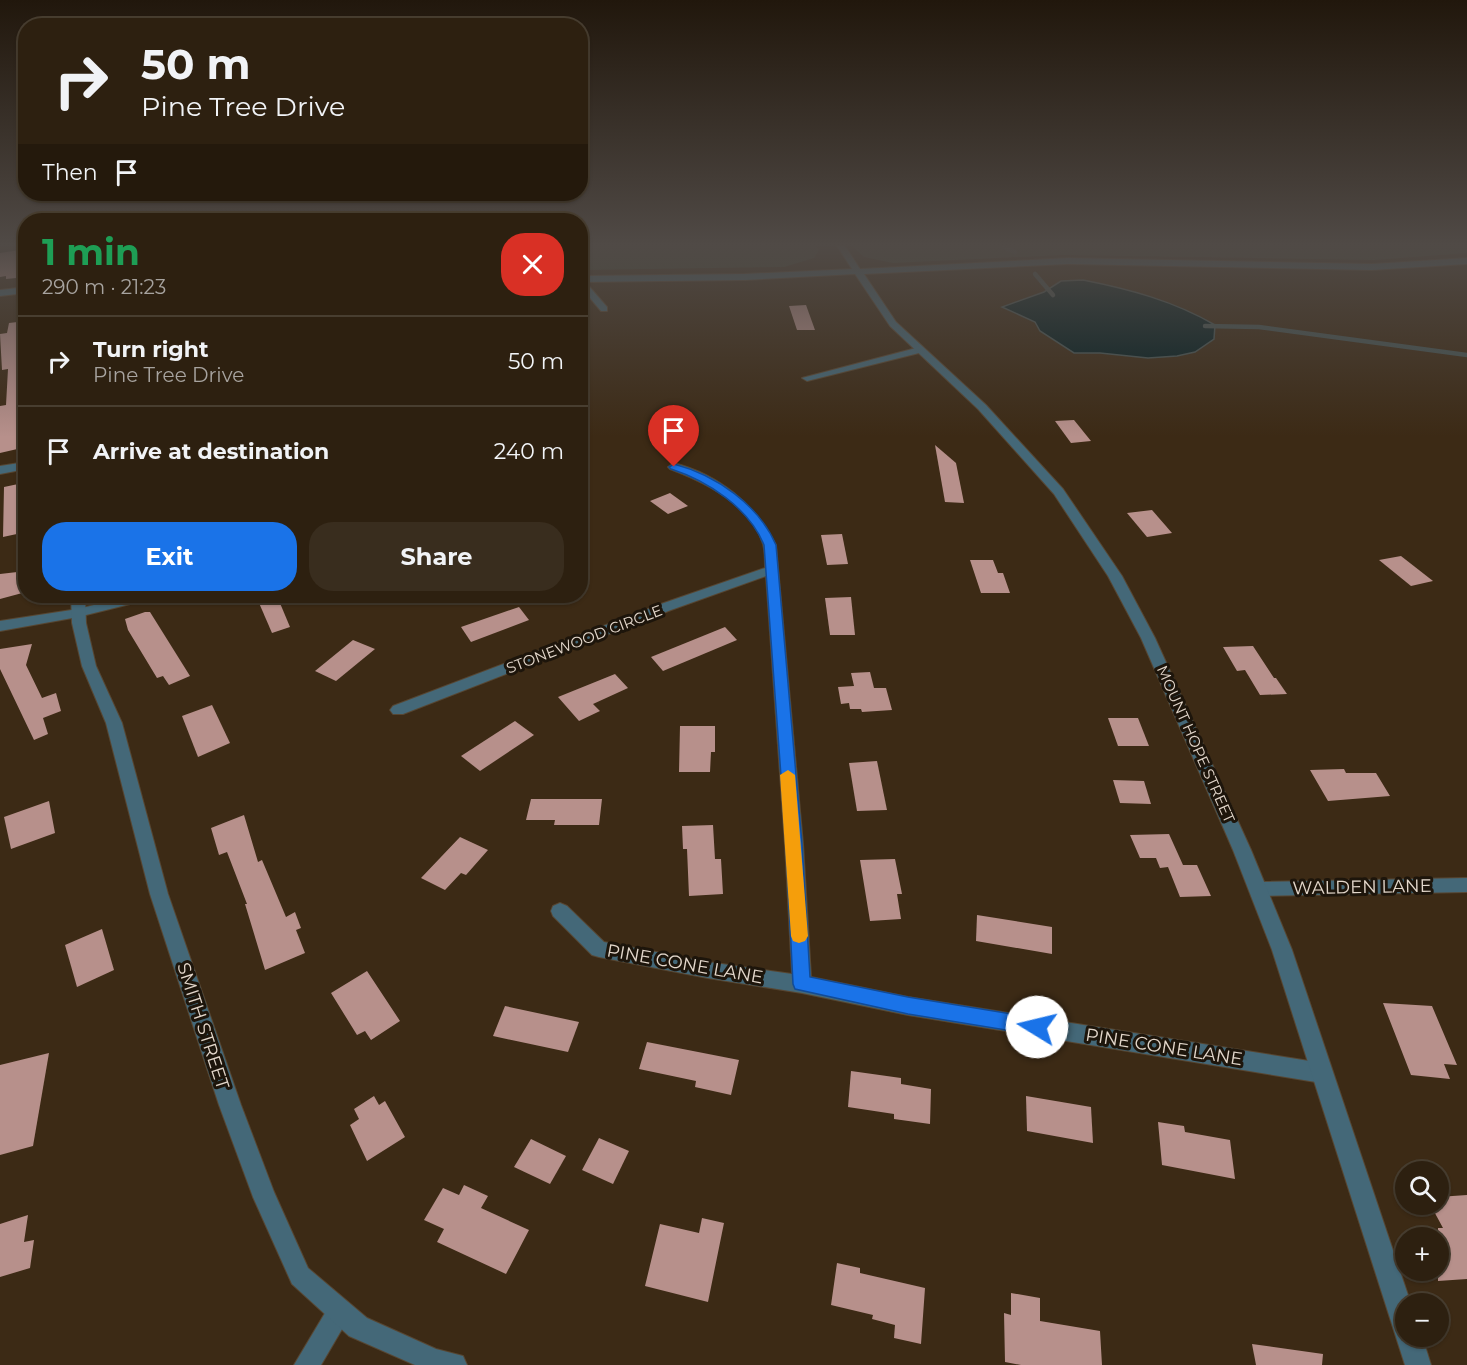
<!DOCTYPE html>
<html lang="en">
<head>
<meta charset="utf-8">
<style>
	body { margin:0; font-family:Montserrat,sans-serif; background:#392d1e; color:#f1f3f6; height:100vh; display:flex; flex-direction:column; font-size:22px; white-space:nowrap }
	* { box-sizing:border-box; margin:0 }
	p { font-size:20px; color:#a7a39f }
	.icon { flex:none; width:33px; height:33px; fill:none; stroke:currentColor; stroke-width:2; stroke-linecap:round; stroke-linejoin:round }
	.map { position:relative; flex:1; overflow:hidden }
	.sheet { position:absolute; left:18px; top:213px; width:570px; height:390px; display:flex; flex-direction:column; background:#2d2010; border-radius:24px; box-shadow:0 2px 4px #0004,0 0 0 2px #483e30 }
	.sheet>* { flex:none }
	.hud { position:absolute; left:18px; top:18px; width:570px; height:183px; border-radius:24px; box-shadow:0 2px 4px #0004,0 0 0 2px #483e30; background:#2d2010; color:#f1f3f6; overflow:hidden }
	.buttons { position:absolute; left:1395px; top:1161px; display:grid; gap:12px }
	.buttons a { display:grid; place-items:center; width:54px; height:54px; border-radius:50%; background:#2d2010; box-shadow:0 2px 4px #0004,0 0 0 2px #483e30; font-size:30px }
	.pin { position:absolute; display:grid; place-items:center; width:51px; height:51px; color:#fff; margin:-62px -26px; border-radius:50% 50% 50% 0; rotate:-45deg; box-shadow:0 0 6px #0007 }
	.pin .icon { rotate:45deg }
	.me { position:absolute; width:66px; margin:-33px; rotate:279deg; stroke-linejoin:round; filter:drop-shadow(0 0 4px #0008) }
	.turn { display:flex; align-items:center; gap:21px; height:126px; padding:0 24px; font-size:27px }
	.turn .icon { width:78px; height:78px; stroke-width:2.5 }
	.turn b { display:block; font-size:42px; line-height:51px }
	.then { display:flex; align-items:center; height:57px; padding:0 24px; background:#0003; gap:12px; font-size:22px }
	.round { display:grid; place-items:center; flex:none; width:63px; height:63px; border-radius:24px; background:#392d1e }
	.overview { display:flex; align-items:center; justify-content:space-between; height:102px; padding:0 24px }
	h1 { font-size:36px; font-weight:700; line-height:45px; color:#1e9e55 }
	.cta { display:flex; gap:12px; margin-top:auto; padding:12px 24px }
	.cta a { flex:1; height:69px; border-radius:24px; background:#1a73e8; color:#fff; font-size:24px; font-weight:700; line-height:69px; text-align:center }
	.cta a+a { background:#392d1e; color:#f1f3f6 }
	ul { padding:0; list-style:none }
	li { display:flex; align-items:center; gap:18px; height:90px; padding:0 24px; border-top:2px solid #483e30 }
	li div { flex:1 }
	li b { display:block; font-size:22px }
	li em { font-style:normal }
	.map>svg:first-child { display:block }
	.green { fill:#3e4734 }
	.water { fill:#001c20; stroke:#445454; stroke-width:1.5 }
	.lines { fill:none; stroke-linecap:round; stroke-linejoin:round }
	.stream { stroke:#445454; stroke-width:4.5 }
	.building { fill:#b7908b }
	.service-casing { stroke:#574632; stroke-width:2 }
	.minor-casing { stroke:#574632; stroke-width:2 }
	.tertiary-casing { stroke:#574632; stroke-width:2 }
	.service { fill:#446878; fill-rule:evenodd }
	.minor { fill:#446878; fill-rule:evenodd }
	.tertiary { fill:#446878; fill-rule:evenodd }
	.route { fill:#1a73e8; stroke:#114b97; stroke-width:1.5 }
	.slow { fill:#f59e0b }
	.labels { text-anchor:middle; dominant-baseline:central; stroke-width:6; stroke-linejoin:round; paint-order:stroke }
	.street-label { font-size:15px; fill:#e4d8cc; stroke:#1d150b }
	.near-street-label { font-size:18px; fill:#e4d8cc; stroke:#1d150b }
</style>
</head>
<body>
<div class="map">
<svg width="1467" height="1365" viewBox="0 0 1467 1365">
	<rect width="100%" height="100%" fill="#3c2a15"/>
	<g class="green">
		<path d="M 580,246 L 816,246 L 819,250 L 814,258 L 784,267 L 581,270 Z"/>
		<path d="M 852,246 L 1467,246 L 1467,253 L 1374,260 L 1063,255 L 893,263 L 864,257 Z"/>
	</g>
	<path class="water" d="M 1083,280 C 1129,289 1174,301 1215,325 L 1214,339 L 1195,352 L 1177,356 L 1148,358 L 1100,353 L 1074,353 L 1040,331 L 1035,322 L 1002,307 L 1044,292 L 1061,281 Z"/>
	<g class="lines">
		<g class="stream">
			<path d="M 1002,246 L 1015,252"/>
			<path d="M 1035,274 L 1053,295"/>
			<path d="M 1205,326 L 1259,327 L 1467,355"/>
		</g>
	</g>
	<g class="building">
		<path d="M 26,249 L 26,277 L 6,279 L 6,276 L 0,277 L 0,253 Z"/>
		<path d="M 806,305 L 815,330 L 797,330 L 789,306 Z"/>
		<path d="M 26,321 L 26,338 L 21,338 L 26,370 L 26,447 L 0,453 L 0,406 L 6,405 L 8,369 L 2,370 L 0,334 L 7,333 L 9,323 Z"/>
		<path d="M 1074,420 L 1091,441 L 1071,443 L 1055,421 Z"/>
		<path d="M 935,445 L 956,463 L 964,503 L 945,502 Z"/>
		<path d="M 23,483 L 21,515 L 26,514 L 26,532 L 3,537 L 4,487 Z"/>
		<path d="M 670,493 L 688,506 L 668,514 L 650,501 Z"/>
		<path d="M 1152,510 L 1172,533 L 1147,537 L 1127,513 Z"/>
		<path d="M 842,534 L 848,564 L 827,565 L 821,535 Z"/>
		<path d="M 1401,556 L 1433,581 L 1411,586 L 1379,560 Z"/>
		<path d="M 970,560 L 993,560 L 998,573 L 1003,573 L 1010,593 L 981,593 Z"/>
		<path d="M 26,571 L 26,592 L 0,599 L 0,574 Z"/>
		<path d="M 256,596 L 277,596 L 290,627 L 272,633 Z"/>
		<path d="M 851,597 L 855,635 L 830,635 L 825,598 Z"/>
		<path d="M 519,607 L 529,620 L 471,642 L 461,627 Z"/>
		<path d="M 145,612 L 150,612 L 190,676 L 169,685 L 163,676 L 157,678 L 128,630 L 125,619 Z"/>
		<path d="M 725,627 L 737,640 L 663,671 L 651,657 Z"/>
		<path d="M 353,640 L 375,649 L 336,681 L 315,671 Z"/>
		<path d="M 32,644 L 26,665 L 42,698 L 56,693 L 61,711 L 43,718 L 48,734 L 34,740 L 0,669 L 0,649 Z"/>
		<path d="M 1253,646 L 1274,678 L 1276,678 L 1287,694 L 1260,695 L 1245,670 L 1237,671 L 1223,647 Z"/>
		<path d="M 870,672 L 874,688 L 886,688 L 892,710 L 862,712 L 861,709 L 850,709 L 849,703 L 841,704 L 838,687 L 854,686 L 851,673 Z"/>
		<path d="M 615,674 L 628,688 L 593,704 L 600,711 L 579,721 L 558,697 Z"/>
		<path d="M 212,705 L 230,743 L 198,757 L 182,716 Z"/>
		<path d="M 1108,718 L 1138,718 L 1149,746 L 1118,746 Z"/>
		<path d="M 515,721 L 534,735 L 480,771 L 461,756 Z"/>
		<path d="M 680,726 L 715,726 L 715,752 L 711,752 L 710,772 L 679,772 Z"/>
		<path d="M 877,761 L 887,810 L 857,811 L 849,763 Z"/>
		<path d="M 1344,769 L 1346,773 L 1376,773 L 1390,796 L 1328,801 L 1310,770 Z"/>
		<path d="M 1113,780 L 1144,781 L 1151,804 L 1120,803 Z"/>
		<path d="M 531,799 L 602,799 L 599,825 L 554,825 L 555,820 L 526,820 Z"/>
		<path d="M 49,801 L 55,833 L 11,849 L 4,817 Z"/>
		<path d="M 244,815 L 258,862 L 262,860 L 286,917 L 295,912 L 301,928 L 296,930 L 305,953 L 265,970 L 245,904 L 247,904 L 227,852 L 219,855 L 211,828 Z"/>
		<path d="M 713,825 L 715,859 L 721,859 L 723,894 L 689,896 L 687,849 L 683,849 L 682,826 Z"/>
		<path d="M 1169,834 L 1183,865 L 1197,865 L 1211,896 L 1180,897 L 1168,867 L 1160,868 L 1156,858 L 1140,858 L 1130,835 Z"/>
		<path d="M 460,837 L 488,850 L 466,875 L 461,873 L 445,890 L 421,878 Z"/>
		<path d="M 895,859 L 902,894 L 897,894 L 901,919 L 870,921 L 860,860 Z"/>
		<path d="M 977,915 L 1052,927 L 1052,954 L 976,941 Z"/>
		<path d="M 102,929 L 114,970 L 77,987 L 65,945 Z"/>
		<path d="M 367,971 L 400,1021 L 371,1040 L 365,1031 L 357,1035 L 331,993 Z"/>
		<path d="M 1383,1003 L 1432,1006 L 1457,1065 L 1444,1064 L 1450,1079 L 1411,1075 Z"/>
		<path d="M 505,1006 L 579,1022 L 568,1052 L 493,1036 Z"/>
		<path d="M 647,1042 L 739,1060 L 731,1095 L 695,1087 L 696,1081 L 639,1069 Z"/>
		<path d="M 49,1053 L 33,1146 L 0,1155 L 0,1065 Z"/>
		<path d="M 851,1071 L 901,1078 L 901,1084 L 931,1089 L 930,1124 L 894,1119 L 894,1114 L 848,1107 Z"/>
		<path d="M 374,1096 L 379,1105 L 385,1101 L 405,1137 L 367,1161 L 350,1125 L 359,1119 L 354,1109 Z"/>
		<path d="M 1026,1096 L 1091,1107 L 1093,1143 L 1027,1131 Z"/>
		<path d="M 1158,1122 L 1184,1126 L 1185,1132 L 1230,1140 L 1235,1179 L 1162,1165 Z"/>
		<path d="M 599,1138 L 629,1151 L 613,1184 L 582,1170 Z"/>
		<path d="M 531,1139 L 566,1156 L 550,1184 L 514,1167 Z"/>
		<path d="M 464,1185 L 488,1196 L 481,1208 L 529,1230 L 506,1274 L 437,1242 L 444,1229 L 424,1220 L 443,1188 L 459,1195 Z"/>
		<path d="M 1467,1195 L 1467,1279 L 1438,1281 L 1438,1228 L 1443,1228 L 1430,1204 L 1438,1204 L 1438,1197 Z"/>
		<path d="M 28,1215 L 24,1242 L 34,1240 L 30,1268 L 0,1277 L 0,1224 Z"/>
		<path d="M 702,1218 L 724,1223 L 708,1302 L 645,1286 L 660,1224 L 699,1233 Z"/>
		<path d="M 837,1263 L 860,1268 L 860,1273 L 925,1288 L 921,1344 L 894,1338 L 895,1325 L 872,1319 L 873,1315 L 831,1305 Z"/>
		<path d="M 1011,1293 L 1040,1298 L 1040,1321 L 1100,1331 L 1102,1365 L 1021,1365 L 1005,1362 L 1004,1313 L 1011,1315 Z"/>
		<path d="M 1252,1344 L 1323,1354 L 1322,1365 L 1256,1365 Z"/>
	</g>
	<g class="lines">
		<defs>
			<path id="service" d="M 920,347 L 923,348 L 923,352 L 807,381 L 802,378 Z"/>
			<g id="minor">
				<path d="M 580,276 L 607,307 L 607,311 L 601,311 L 580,286 Z"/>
				<path d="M 26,462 L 26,469 L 0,474 L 0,466 Z"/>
				<path d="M 674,463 C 719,475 755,504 776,545 L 803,844 L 811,977 L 908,997 L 1322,1063 L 1329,1066 L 1332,1073 L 1329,1080 L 1322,1083 L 908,1015 L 802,993 L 708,978 L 599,957 L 592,955 L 553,916 L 551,911 L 553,906 L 560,903 L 567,906 L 604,942 L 708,962 L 792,974 L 785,844 L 766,576 L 671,610 L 403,714 L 393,714 L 390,710 L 393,706 L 661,604 L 765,568 C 765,560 765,551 763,544 C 751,505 705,482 670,469 L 668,467 Z"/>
				<path d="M 130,596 L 152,596 L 150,599 L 78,617 L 0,631 L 0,621 L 78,609 Z"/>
				<path d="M 1467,878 L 1467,892 L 1258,896 L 1252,894 L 1249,889 L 1252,884 L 1258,882 Z"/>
				<path d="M 340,1300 L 349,1303 L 352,1312 L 321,1365 L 294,1365 L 331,1303 Z"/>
			</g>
			<g id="tertiary">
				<path d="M 837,246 L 845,246 L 860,269 L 1068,258 L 1372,264 L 1467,258 L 1467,264 L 1372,270 L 1068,264 L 864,274 L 896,322 L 986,405 L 1063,489 L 1122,576 L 1155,638 L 1251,850 L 1292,950 L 1411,1304 L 1406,1304 L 1406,1336 L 1422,1336 L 1431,1365 L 1405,1365 L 1272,950 L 1233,850 L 1141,638 L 1108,576 L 1054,494 L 978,409 L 890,326 L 855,274 L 745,280 L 580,282 L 580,276 L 745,274 L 852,269 Z"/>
				<path d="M 26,287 L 26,293 L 0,296 L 0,290 Z"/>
				<path d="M 71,596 L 85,596 L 86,623 L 96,666 L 122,723 L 168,894 L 241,1105 L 274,1192 L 308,1268 L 367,1318 L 436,1349 L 463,1356 L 467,1365 L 415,1365 L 349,1336 L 292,1284 L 253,1197 L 219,1105 L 150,894 L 106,723 L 82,666 L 72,623 Z"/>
			</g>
		</defs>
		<use href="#service" class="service-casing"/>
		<use href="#minor" class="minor-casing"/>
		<use href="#tertiary" class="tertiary-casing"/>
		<use href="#service" class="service"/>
		<use href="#minor" class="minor"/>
		<use href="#tertiary" class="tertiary"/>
	</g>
	<linearGradient id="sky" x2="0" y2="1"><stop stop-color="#21170c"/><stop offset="0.56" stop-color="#504a46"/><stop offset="1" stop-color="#504a46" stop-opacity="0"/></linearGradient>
	<rect width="1467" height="437" fill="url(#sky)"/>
	<path class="route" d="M 674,464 C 716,475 759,505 776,545 L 802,844 L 810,977 L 908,997 L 1037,1018 L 1043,1021 L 1046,1027 L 1043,1033 L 1037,1035 L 908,1014 L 795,989 L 793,984 L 786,844 L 764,545 C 749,508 708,481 671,469 L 669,467 Z"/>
	<path class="slow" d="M 788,770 L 795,775 L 808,936 L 805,941 L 799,943 L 793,941 L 791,936 L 780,775 Z"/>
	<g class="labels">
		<g class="street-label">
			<text transform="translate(584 639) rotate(-21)">STONEWOOD CIRCLE</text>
			<text transform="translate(1196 744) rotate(66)">MOUNT HOPE STREET</text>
		</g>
		<g class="near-street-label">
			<text transform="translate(1362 887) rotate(-1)">WALDEN LANE</text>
			<text transform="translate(685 964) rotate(10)">PINE CONE LANE</text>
			<text transform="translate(203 1026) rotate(72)">SMITH STREET</text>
			<text transform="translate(1164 1047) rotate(9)">PINE CONE LANE</text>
		</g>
	</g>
</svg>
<div class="buttons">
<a><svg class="icon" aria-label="search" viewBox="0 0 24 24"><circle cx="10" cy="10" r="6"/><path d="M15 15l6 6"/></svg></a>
<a>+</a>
<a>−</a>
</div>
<div class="pin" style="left:674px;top:467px;background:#d93025"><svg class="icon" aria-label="arrive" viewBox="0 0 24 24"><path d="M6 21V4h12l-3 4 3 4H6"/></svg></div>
<svg class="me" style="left:1037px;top:1027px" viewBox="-20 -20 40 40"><circle r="19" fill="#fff"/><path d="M0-13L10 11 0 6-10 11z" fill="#1a73e8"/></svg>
<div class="hud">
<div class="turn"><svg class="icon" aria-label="right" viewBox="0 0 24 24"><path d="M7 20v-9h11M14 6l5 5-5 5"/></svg><div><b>50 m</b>Pine Tree Drive</div></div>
<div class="then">Then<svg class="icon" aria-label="arrive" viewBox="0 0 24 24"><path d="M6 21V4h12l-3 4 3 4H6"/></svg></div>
</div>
<section class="sheet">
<div class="overview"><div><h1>1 min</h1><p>290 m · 21:23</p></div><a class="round" style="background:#d93025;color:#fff"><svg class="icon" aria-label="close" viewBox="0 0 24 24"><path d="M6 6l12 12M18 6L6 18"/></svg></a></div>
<ul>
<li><svg class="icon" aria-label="right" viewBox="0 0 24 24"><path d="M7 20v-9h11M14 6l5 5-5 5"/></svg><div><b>Turn right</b><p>Pine Tree Drive</p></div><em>50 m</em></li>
<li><svg class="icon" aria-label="arrive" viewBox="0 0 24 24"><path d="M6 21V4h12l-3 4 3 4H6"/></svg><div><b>Arrive at destination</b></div><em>240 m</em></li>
</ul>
<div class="cta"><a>Exit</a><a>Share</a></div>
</section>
</div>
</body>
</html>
